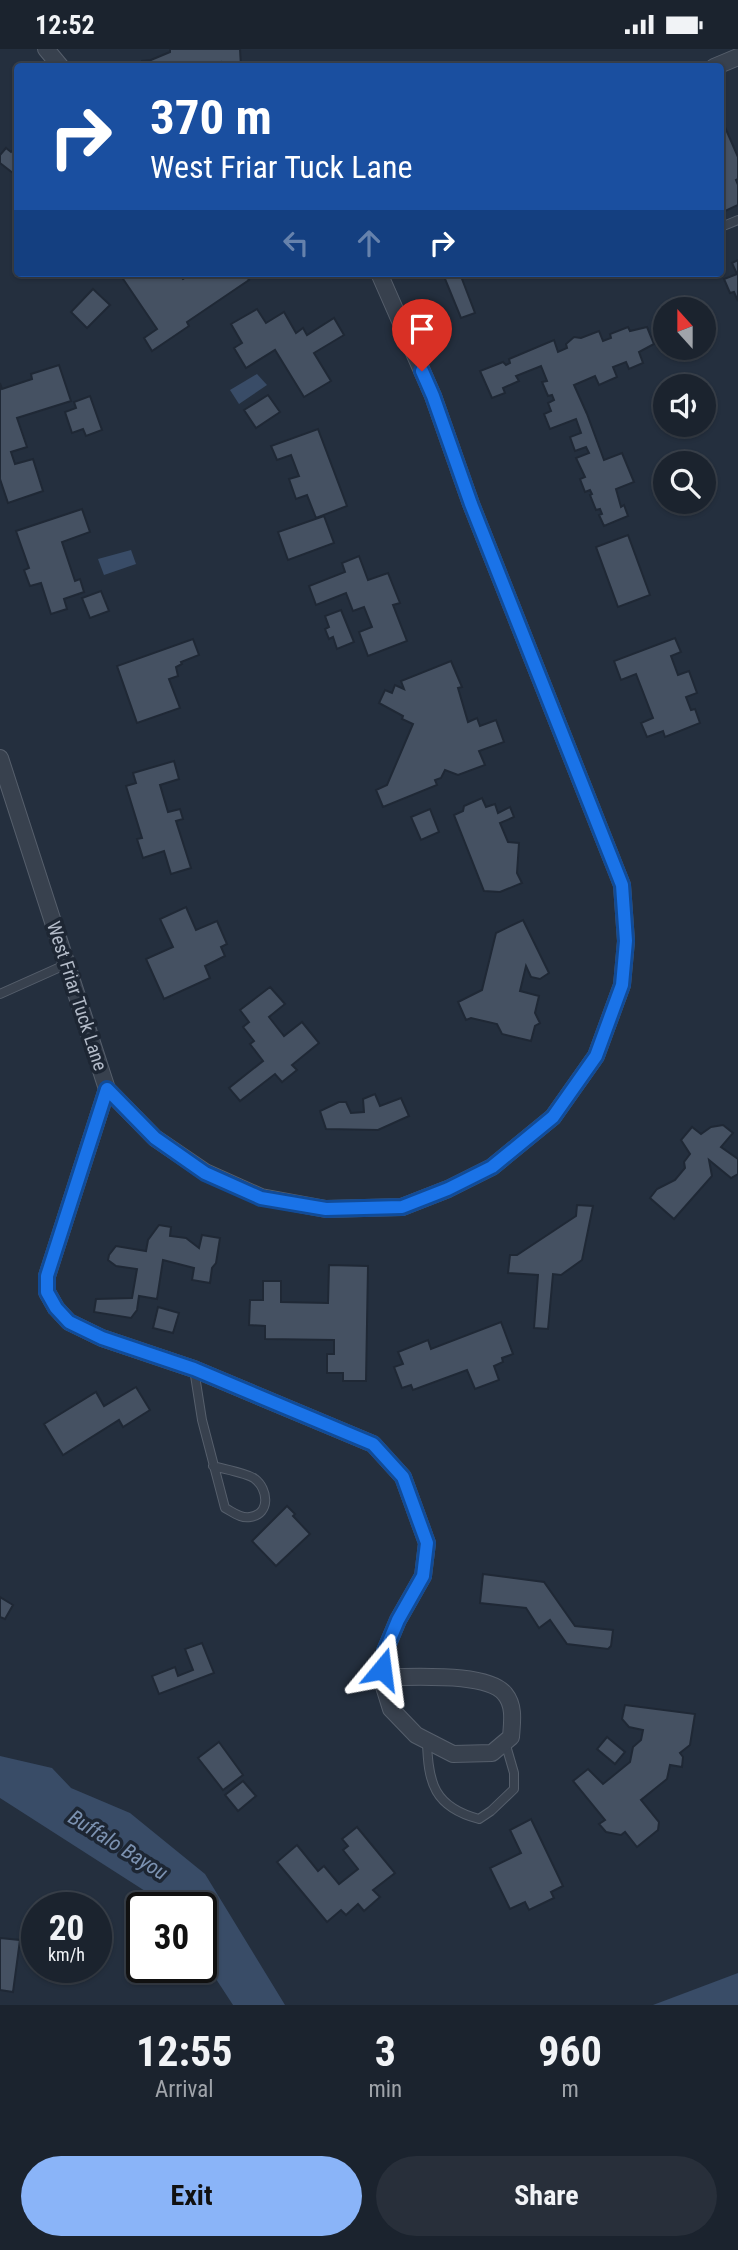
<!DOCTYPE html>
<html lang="en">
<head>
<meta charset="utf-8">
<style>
	body { margin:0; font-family:"Roboto Condensed",sans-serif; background:#282f3a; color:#f1f3f6; height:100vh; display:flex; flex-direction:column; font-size:26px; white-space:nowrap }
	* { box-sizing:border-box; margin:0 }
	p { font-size:23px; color:#a0a4aa }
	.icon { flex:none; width:38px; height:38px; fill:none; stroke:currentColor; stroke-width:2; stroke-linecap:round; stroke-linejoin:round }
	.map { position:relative; height:1956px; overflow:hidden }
	.sheet { display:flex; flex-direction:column; background:#1b232e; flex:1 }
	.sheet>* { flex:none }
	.banner { position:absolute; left:14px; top:14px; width:710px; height:214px; border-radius:7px; box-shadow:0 2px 5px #0004,0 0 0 2px #39404a; background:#1a4fa0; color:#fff; overflow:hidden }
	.needle { width:46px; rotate:339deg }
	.tools { position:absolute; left:653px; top:248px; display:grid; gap:14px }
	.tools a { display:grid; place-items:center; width:63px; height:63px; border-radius:50%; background:#1b232e; box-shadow:0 2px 5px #0004,0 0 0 2px #39404a; font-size:35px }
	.speed { position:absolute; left:21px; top:1843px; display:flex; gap:14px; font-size:35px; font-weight:700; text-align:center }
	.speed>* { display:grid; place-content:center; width:91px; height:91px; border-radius:50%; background:#1b232e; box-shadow:0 2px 5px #0004,0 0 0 2px #39404a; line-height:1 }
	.speed small { font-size:18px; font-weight:400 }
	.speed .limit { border:4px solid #111; border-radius:10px; background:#fff; color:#111 }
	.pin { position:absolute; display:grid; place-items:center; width:60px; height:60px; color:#fff; margin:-72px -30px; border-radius:50% 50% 50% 0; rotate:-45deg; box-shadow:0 0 7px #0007 }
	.pin .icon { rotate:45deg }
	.me { position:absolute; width:77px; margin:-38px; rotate:16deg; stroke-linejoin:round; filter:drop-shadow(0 0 5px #0008) }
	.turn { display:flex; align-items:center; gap:24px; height:147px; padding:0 21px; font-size:32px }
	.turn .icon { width:91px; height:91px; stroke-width:2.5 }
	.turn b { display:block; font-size:49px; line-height:60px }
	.lanes { display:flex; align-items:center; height:66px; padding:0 21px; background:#0003; justify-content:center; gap:35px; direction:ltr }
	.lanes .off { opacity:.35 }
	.eta { display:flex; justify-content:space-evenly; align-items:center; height:119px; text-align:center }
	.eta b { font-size:42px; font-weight:700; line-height:49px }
	.cta { display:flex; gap:14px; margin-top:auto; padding:14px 21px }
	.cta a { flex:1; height:80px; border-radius:42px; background:#8ab4f8; color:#111; font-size:28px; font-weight:700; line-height:80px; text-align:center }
	.cta a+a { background:#282f3a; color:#f1f3f6 }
	.status { display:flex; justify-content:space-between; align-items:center; height:49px; padding:0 35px; background:#1b232e; direction:ltr }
	.status svg { height:19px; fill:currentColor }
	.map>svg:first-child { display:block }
	.water { fill:#394c67 }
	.building { fill:#455162; stroke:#1f2835; stroke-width:2 }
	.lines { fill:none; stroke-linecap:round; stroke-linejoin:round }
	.lane-casing { stroke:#565f6c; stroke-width:10 }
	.street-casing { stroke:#565f6c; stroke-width:18 }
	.lane { stroke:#38414e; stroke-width:8 }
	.street { stroke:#38414e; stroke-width:16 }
	.route-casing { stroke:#114b97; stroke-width:18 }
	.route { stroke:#1a73e8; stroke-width:12 }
	.labels { text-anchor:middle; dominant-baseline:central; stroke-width:7; stroke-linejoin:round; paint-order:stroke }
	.street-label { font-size:19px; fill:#b4bcc9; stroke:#1d2633 }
	.water-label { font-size:21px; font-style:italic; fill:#7c92b1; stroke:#1d2633 }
</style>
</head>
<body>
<div class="status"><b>12:52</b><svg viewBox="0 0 49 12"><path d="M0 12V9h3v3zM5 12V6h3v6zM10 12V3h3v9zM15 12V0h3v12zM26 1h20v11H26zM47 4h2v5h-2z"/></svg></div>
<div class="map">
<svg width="738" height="1956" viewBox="0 0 738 1956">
	<rect width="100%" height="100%" fill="#242f3e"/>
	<g class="water">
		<path d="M 257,325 L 267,336 L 239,355 L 230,341 Z"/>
		<path d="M 131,501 L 136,515 L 104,526 L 98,510 Z"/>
		<path d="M 0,1707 L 52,1719 L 71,1739 L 130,1764 L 205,1825 L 285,1956 L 233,1956 L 201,1907 L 201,1858 L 170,1858 L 0,1749 Z"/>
		<path d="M 738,1924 L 738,1956 L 653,1956 Z"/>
	</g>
	<g class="building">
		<path d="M 170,0 L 240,0 L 241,18 L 222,18 L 221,13 L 204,18 L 142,18 L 142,12 L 151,11 L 170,3 Z"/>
		<path d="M 721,69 L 738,108 L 738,130 L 736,131 L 738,136 L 738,156 L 721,164 Z"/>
		<path d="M 18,96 L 18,128 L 0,114 L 0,106 L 6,99 L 11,103 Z"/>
		<path d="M 738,211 L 738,252 L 734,243 L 730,244 L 724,230 L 737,225 L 732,214 Z"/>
		<path d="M 119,224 L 178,224 L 183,230 L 192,224 L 244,224 L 249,231 L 187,273 L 189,277 L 152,302 L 144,289 L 157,280 Z"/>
		<path d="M 471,224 L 462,230 L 475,264 L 461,269 L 443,225 Z"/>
		<path d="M 93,240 L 110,256 L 87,279 L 71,263 Z"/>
		<path d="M 257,260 L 266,274 L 284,263 L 296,284 L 303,279 L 307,286 L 334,269 L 344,286 L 314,304 L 331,332 L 304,348 L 275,301 L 246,319 L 234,299 L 242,294 L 231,275 Z"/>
		<path d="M 628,278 L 630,282 L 647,278 L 654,295 L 639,303 L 643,314 L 629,320 L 626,313 L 613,318 L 617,328 L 599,336 L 595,327 L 574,336 L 587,365 L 604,411 L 622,404 L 634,433 L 616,440 L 621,458 L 624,456 L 628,467 L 604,477 L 599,466 L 602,465 L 600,460 L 596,461 L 590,446 L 592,445 L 590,441 L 585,443 L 580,430 L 585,428 L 576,409 L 589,404 L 586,398 L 575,402 L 570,388 L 581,384 L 576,370 L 550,380 L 544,365 L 551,362 L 548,354 L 554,351 L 552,346 L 548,347 L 542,333 L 547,332 L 541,317 L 516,327 L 519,332 L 503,339 L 505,344 L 492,349 L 480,322 L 503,313 L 506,316 L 510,314 L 509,310 L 554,291 L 558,303 L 567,299 L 566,295 L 574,288 L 581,289 L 599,282 L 603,292 L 611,289 L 610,285 Z"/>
		<path d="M 59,316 L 71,352 L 17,369 L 27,398 L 11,403 L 15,415 L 33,410 L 43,442 L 8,454 L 0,430 L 0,334 L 2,340 L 32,330 L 31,325 Z"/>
		<path d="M 268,346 L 280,363 L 256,379 L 244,361 Z"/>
		<path d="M 90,347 L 102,381 L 86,387 L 83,380 L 72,384 L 65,363 L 76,359 L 74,353 Z"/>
		<path d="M 318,380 L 347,457 L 316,469 L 307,446 L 296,450 L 289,430 L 299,427 L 291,406 L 277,411 L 271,397 Z"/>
		<path d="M 82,460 L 90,483 L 62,493 L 75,532 L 80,530 L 84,543 L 64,550 L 67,560 L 51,565 L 41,534 L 30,537 L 24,521 L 29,519 L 16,482 Z"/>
		<path d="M 324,467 L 334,494 L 288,511 L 278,483 Z"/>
		<path d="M 628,486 L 650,546 L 618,558 L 596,498 Z"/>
		<path d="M 359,507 L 368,531 L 388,524 L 400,554 L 393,556 L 407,592 L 368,607 L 359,583 L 372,578 L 364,558 L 353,562 L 346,544 L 316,556 L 309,537 L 345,523 L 342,514 Z"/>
		<path d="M 101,542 L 109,562 L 90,569 L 82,549 Z"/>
		<path d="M 341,561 L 354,593 L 337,600 L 333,588 L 329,590 L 325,580 L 329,578 L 325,567 Z"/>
		<path d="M 675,589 L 681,603 L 671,607 L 678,626 L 689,622 L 697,644 L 686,648 L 691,661 L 695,660 L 700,674 L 665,688 L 663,682 L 647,688 L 641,674 L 653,669 L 636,625 L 621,631 L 614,612 Z"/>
		<path d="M 193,590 L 199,606 L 181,613 L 182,615 L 176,618 L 178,627 L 169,630 L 180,659 L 137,674 L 117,617 Z"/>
		<path d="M 451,612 L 462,638 L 458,639 L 468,673 L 477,669 L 480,677 L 496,671 L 504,693 L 479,702 L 485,716 L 458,726 L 445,721 L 441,729 L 435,731 L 437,736 L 383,758 L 376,741 L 387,736 L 413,675 L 402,670 L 403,667 L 379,654 L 385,641 L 392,644 L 395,636 L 404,640 L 401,632 Z"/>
		<path d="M 174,712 L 179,730 L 160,736 L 168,763 L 180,760 L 183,770 L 176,772 L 191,819 L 171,825 L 164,802 L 143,809 L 137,790 L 142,789 L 126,737 L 136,734 L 133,724 Z"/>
		<path d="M 482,749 L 486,758 L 495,755 L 498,764 L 510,758 L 514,768 L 500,774 L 508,793 L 519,794 L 517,824 L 522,834 L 500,843 L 484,842 L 454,766 L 463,762 L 464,757 Z"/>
		<path d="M 430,760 L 439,783 L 421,791 L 411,768 Z"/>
		<path d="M 186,858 L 196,881 L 217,872 L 227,895 L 221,898 L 225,907 L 205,917 L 210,929 L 164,950 L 146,910 L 173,898 L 160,870 Z"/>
		<path d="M 523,871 L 549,924 L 540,930 L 531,928 L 526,917 L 520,942 L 539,947 L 535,964 L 540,974 L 535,977 L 531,992 L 502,985 L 497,975 L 471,969 L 466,971 L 458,953 L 482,941 L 496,884 Z"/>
		<path d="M 270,938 L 285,955 L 269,968 L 284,987 L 302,973 L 319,994 L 292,1016 L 297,1021 L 282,1033 L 275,1025 L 240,1052 L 229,1039 L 263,1012 L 250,995 L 254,992 L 243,978 L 249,973 L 240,961 Z"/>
		<path d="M 375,1045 L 380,1057 L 401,1049 L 409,1067 L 378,1081 L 326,1080 L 320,1062 L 339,1053 L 346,1053 L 351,1064 L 364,1063 L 363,1050 Z"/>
		<path d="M 723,1076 L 733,1084 L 721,1098 L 738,1110 L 738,1125 L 731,1129 L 709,1111 L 712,1127 L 674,1170 L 650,1149 L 657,1140 L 675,1131 L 685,1119 L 684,1113 L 690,1105 L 681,1091 L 692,1078 L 701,1085 L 711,1078 Z"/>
		<path d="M 577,1156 L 593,1157 L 582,1211 L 561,1226 L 553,1225 L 548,1280 L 534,1279 L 538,1226 L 508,1224 L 510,1206 L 517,1206 L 576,1167 Z"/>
		<path d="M 159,1176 L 171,1178 L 170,1187 L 186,1189 L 199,1199 L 202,1186 L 220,1189 L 216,1214 L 212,1219 L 210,1234 L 192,1231 L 194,1219 L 163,1211 L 157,1250 L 139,1247 L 137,1261 L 131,1269 L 94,1263 L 96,1250 L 132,1249 L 137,1220 L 116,1217 L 108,1211 L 109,1206 L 116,1197 L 146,1202 L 148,1191 Z"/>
		<path d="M 329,1216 L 368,1217 L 366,1332 L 343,1332 L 343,1324 L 327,1324 L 327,1305 L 334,1305 L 334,1291 L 265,1290 L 265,1277 L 249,1276 L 250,1251 L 263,1251 L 263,1232 L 281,1232 L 281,1253 L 328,1254 Z"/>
		<path d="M 158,1258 L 179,1264 L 173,1284 L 153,1279 Z"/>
		<path d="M 501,1273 L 513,1305 L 502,1309 L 503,1313 L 494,1317 L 499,1331 L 475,1340 L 467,1321 L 413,1341 L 411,1336 L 402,1339 L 394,1318 L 403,1315 L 398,1303 L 428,1291 L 431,1300 Z"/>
		<path d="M 136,1338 L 150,1361 L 123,1378 L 119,1371 L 63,1406 L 44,1375 L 96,1343 L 104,1357 Z"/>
		<path d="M 287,1457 L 295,1465 L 293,1467 L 310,1485 L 276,1517 L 252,1492 Z"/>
		<path d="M 483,1525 L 544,1533 L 575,1577 L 613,1581 L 611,1597 L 608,1600 L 567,1595 L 550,1571 L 539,1579 L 526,1559 L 480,1554 Z"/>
		<path d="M 0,1548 L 13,1556 L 5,1570 L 0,1568 Z"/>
		<path d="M 202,1594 L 214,1624 L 159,1645 L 152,1627 L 175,1618 L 178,1627 L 193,1621 L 185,1600 Z"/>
		<path d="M 625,1656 L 695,1665 L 690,1696 L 680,1704 L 683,1708 L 682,1718 L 670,1716 L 667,1730 L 641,1751 L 659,1773 L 658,1781 L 637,1798 L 625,1783 L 621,1786 L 606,1783 L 599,1775 L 605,1771 L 573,1732 L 588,1720 L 603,1735 L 630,1713 L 633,1698 L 641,1691 L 643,1681 L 629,1678 L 622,1670 Z"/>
		<path d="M 607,1688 L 625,1703 L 615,1715 L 597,1700 Z"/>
		<path d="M 219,1693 L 243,1726 L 223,1741 L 198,1709 Z"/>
		<path d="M 243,1732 L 256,1747 L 238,1762 L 225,1746 Z"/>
		<path d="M 531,1770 L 563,1837 L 551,1843 L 554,1849 L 529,1861 L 525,1853 L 510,1860 L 490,1819 L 521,1804 L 510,1781 Z"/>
		<path d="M 357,1778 L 395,1824 L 373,1841 L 380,1848 L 364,1862 L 358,1855 L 346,1866 L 341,1861 L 327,1873 L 277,1813 L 297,1796 L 318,1822 L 324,1817 L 339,1835 L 358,1820 L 343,1801 L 348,1797 L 342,1790 Z"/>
		<path d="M 0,1889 L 20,1891 L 13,1943 L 0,1941 Z"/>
	</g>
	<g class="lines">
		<defs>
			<g id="lane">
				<path d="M 721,178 L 738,171"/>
				<path d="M 0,945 L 67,915"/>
				<path d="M 194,1320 L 202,1371 L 225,1459 C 233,1463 241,1470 250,1468 C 271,1465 268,1440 255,1430 C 248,1424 223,1420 213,1417"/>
				<path d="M 427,1692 C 428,1734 434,1758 479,1770 L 491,1762 L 514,1740 L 514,1724 L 505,1693"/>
			</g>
			<g id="street">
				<path d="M 46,0 L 61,18"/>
				<path d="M 714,18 L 738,8"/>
				<path d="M 0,709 L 107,1040 L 155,1089 L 205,1123 L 261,1148 L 326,1160 L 402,1158 L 448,1140 L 492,1118 L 553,1068 L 596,1007 L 622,936 L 626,892 L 622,836 L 471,455 L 433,347 L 379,224"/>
				<path d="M 107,1040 L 47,1227 L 47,1243 L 56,1259 L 69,1273 L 102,1289 L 194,1320 L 373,1395 L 403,1428 L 427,1494 L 423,1527 L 398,1571 L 385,1602 L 381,1628"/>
				<path d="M 381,1628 C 409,1629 487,1622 505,1645 C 515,1657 512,1674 511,1688 L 492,1704 L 453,1705 L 416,1686 L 391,1660 Z"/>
			</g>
		</defs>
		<use href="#lane" class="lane-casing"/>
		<use href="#street" class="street-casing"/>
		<use href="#lane" class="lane"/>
		<use href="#street" class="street"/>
	</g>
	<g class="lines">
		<defs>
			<path id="route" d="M 382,1620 L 385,1602 L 398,1571 L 423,1527 L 427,1494 L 403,1428 L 373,1395 L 194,1320 L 102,1289 L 69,1273 L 56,1259 L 47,1243 L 47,1227 L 107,1040 L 155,1089 L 205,1124 L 261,1149 L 326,1160 L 402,1158 L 448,1140 L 492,1118 L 553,1068 L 596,1007 L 622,936 L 626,892 L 622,836 L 471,455 L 433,347 L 422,322"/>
		</defs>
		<use href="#route" class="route-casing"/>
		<use href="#route" class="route"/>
	</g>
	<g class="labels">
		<g class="street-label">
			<text transform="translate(77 947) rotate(72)">West Friar Tuck Lane</text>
		</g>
		<g class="water-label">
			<text transform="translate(118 1796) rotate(32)">Buffalo Bayou</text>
		</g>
	</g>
</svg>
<div class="tools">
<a><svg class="needle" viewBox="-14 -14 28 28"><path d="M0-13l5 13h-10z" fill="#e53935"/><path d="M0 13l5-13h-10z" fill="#a0a4aa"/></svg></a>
<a><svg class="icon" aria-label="sound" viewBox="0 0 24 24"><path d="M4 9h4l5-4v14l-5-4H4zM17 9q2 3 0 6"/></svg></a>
<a><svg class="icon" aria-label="search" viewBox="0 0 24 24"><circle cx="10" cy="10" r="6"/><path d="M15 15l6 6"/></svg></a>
</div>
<div class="speed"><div>20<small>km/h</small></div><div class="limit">30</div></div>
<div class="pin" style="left:422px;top:322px;background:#d93025"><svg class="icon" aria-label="arrive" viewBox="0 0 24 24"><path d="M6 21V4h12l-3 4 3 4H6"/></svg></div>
<svg class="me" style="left:382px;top:1620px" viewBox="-20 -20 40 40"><path d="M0-17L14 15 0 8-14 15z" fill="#1a73e8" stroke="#fff" stroke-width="4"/></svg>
<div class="banner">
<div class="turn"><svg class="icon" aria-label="right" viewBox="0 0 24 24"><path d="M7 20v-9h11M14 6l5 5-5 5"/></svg><div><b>370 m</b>West Friar Tuck Lane</div></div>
<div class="lanes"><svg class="icon off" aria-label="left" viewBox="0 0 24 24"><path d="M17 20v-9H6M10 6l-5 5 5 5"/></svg><svg class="icon off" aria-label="ahead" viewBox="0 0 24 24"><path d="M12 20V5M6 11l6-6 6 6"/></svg><svg class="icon" aria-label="right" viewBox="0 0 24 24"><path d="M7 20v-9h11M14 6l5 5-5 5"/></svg></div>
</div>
</div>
<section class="sheet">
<div class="eta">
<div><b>12:55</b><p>Arrival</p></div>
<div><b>3</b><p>min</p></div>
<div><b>960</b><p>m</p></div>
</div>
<div class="cta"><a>Exit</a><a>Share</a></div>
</section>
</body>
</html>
